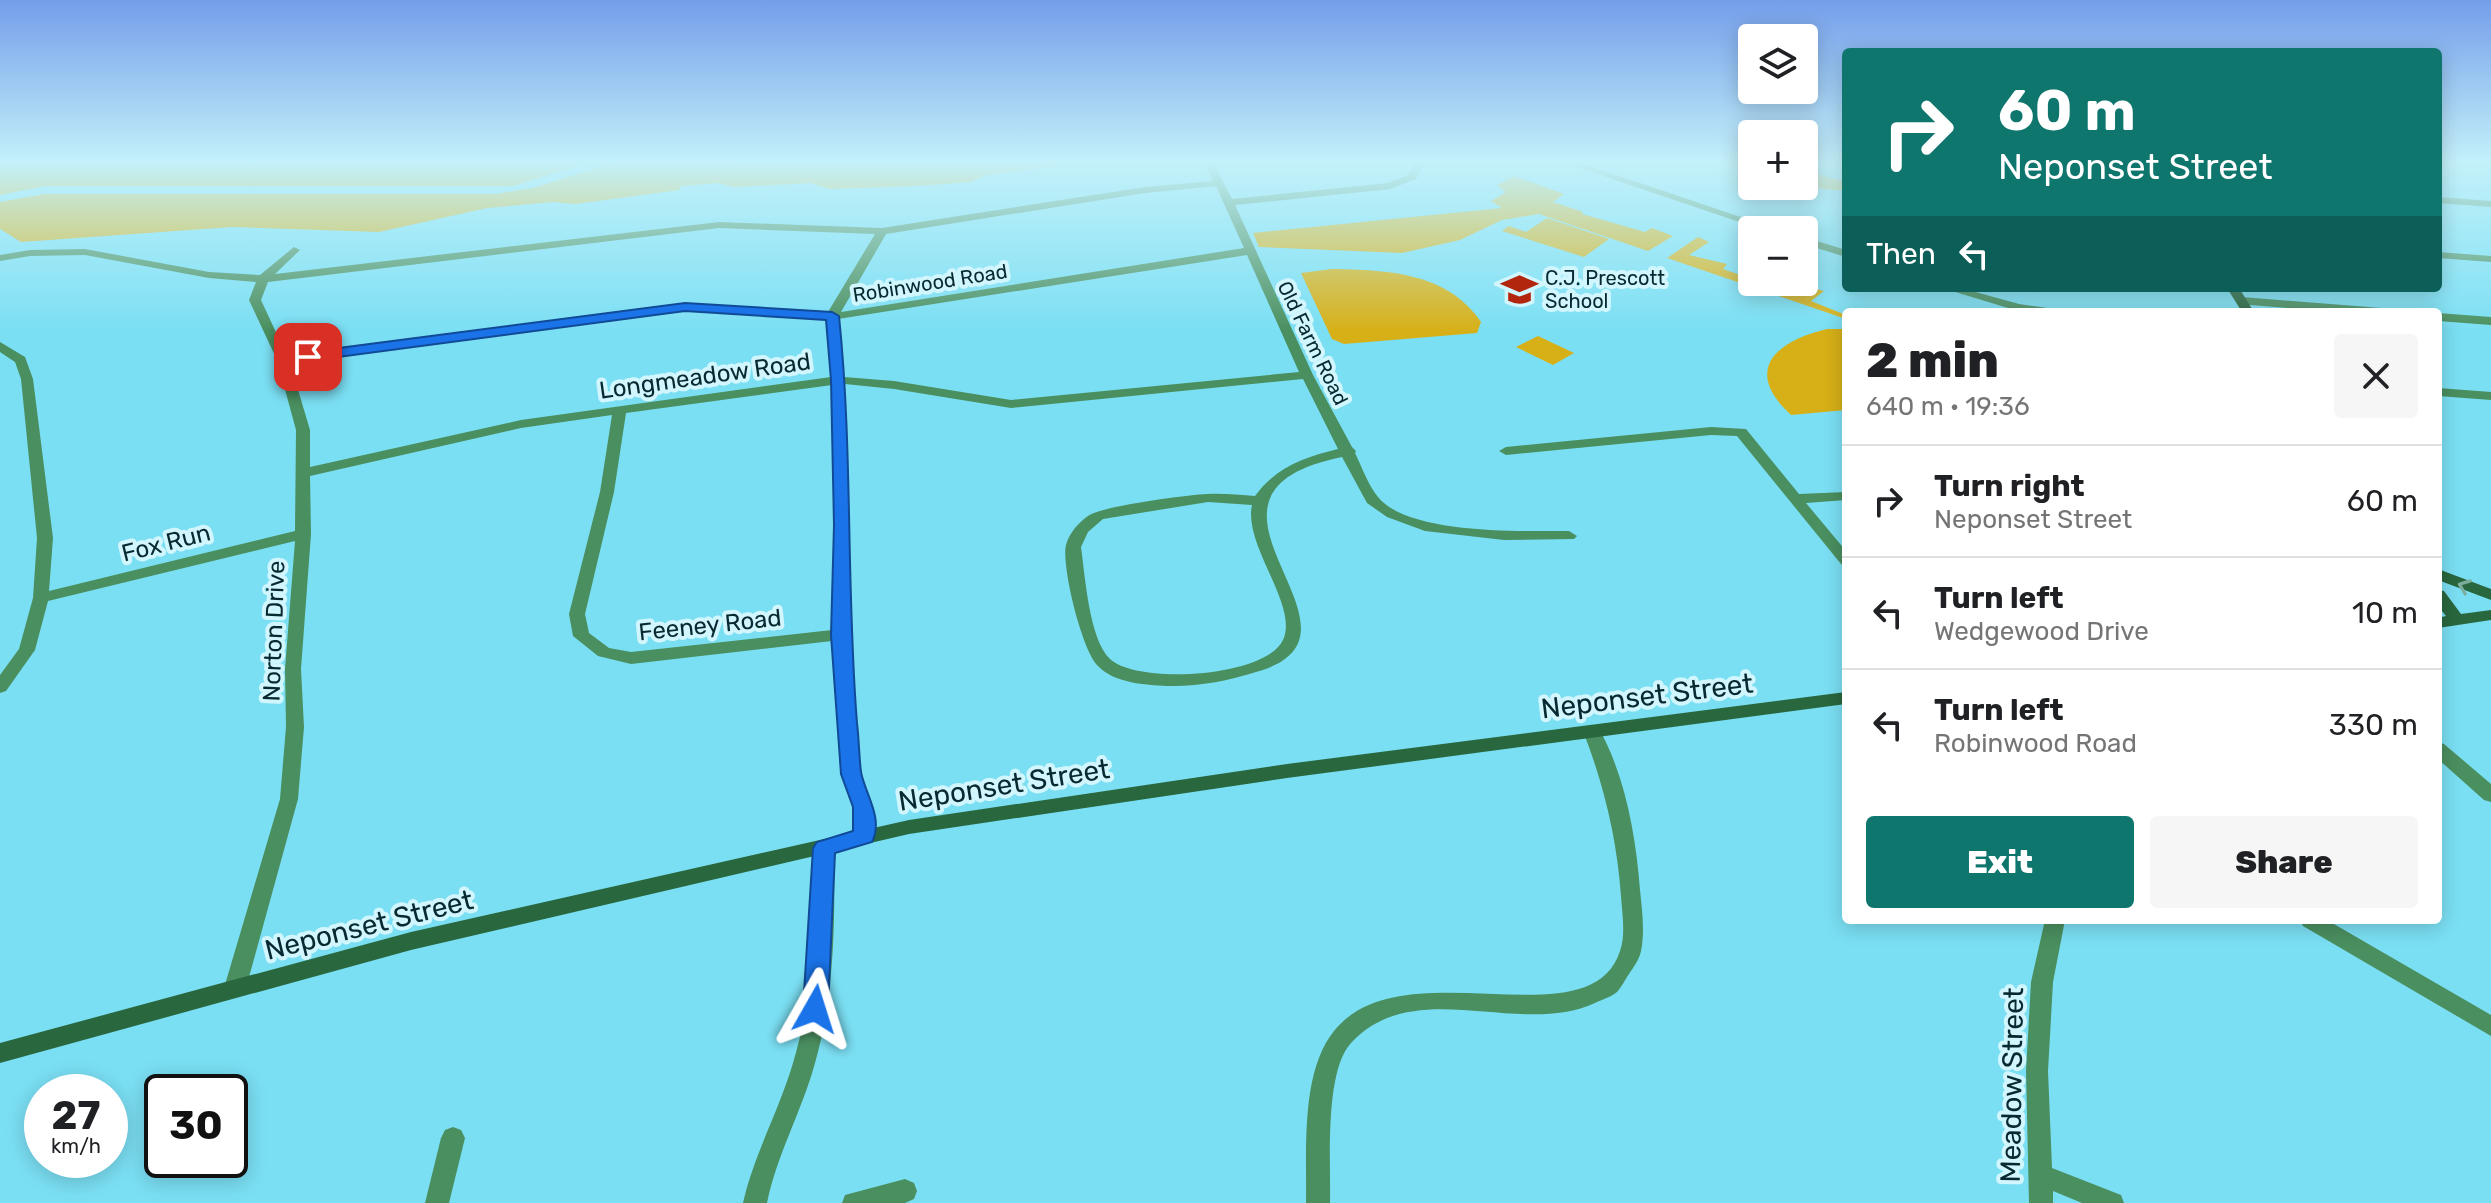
<!DOCTYPE html>
<html lang="en">
<head>
<meta charset="utf-8">
<style>
	body { margin:0; font-family:Rubik,sans-serif; background:#f6f6f6; color:#202124; height:100vh; display:flex; flex-direction:column; font-size:30px; white-space:nowrap }
	* { box-sizing:border-box; margin:0 }
	p { font-size:26px; color:#757577 }
	.icon { flex:none; width:44px; height:44px; fill:none; stroke:currentColor; stroke-width:2; stroke-linecap:round; stroke-linejoin:round }
	.map { position:relative; flex:1; overflow:hidden }
	.sheet { position:absolute; left:1842px; top:308px; width:600px; height:616px; display:flex; flex-direction:column; background:#fff; border-radius:8px; box-shadow:0 4px 20px #0003 }
	.sheet>* { flex:none }
	.guide { position:absolute; left:1842px; top:48px; width:600px; height:244px; border-radius:8px; box-shadow:0 4px 20px #0003; background:#0f766e; color:#fff; overflow:hidden }
	.controls { position:absolute; left:1738px; top:24px; display:grid; gap:16px }
	.controls a { display:grid; place-items:center; width:80px; height:80px; border-radius:8px; background:#fff; box-shadow:0 4px 20px #0003; font-size:40px }
	.speed { position:absolute; left:24px; top:1074px; display:flex; gap:16px; font-size:40px; font-weight:700; text-align:center }
	.speed>* { display:grid; place-content:center; width:104px; height:104px; border-radius:50%; background:#fff; box-shadow:0 4px 20px #0003; line-height:1 }
	.speed small { font-size:20px; font-weight:400 }
	.speed .limit { border:4px solid #111; border-radius:12px; background:#fff; color:#111 }
	.pin { position:absolute; display:grid; place-items:center; width:68px; height:68px; color:#fff; margin:-34px; border-radius:16px; box-shadow:0 4px 12px #0006 }
	.me { position:absolute; width:88px; margin:-44px; rotate:6deg; stroke-linejoin:round; filter:drop-shadow(0 0 6px #0008) }
	.turn { display:flex; align-items:center; gap:28px; height:168px; padding:0 24px; font-size:36px }
	.turn .icon { width:104px; height:104px; stroke-width:2.5 }
	.turn b { display:block; font-size:56px; line-height:68px }
	.then { display:flex; align-items:center; height:76px; padding:0 24px; background:#0003; gap:16px; font-size:30px }
	.round { display:grid; place-items:center; flex:none; width:84px; height:84px; border-radius:8px; background:#f6f6f6 }
	.head { display:flex; align-items:center; justify-content:space-between; height:136px; padding:0 24px }
	h1 { font-size:48px; font-weight:800; line-height:60px }
	.button { display:flex; gap:16px; margin-top:auto; padding:16px 24px }
	.button a { flex:1; height:92px; border-radius:8px; background:#0f766e; color:#fff; font-size:32px; font-weight:800; line-height:92px; text-align:center }
	.button a+a { background:#f6f6f6; color:#202124 }
	ul { padding:0; list-style:none }
	li { display:flex; align-items:center; gap:24px; height:112px; padding:0 24px; border-top:2px solid #e0e0e0 }
	li div { flex:1 }
	li b { display:block; font-size:30px }
	li em { font-style:normal }
	.map>svg:first-child { display:block }
	.green { fill:#d7b017 }
	.lines { fill:none; stroke-linecap:round; stroke-linejoin:round }
	.street { fill:#4a8f5f; fill-rule:evenodd }
	.secondary { fill:#29673e; fill-rule:evenodd }
	.oneway { stroke:#7eae9e }
	.route { fill:#1a73e8; stroke:#114b97; stroke-width:2 }
	.labels { text-anchor:middle; dominant-baseline:central; stroke-width:8; stroke-linejoin:round; paint-order:stroke }
	.far-poi-label { font-size:20px; fill:#07292f; stroke:#d2f6fe; text-anchor:start }
	.far-street-label { font-size:20px; fill:#07292f; stroke:#d2f6fe }
	.street-label { font-size:24px; fill:#07292f; stroke:#d2f6fe }
	.near-street-label { font-size:28px; fill:#07292f; stroke:#d2f6fe }
</style>
</head>
<body>
<div class="map">
<svg width="2491" height="1203" viewBox="0 0 2491 1203">
	<rect width="100%" height="100%" fill="#7bdff3"/>
	<g class="green">
		<path d="M 0,162 L 590,162 L 513,186 L 45,186 L 0,195 Z"/>
		<path d="M 615,162 L 1073,164 L 986,175 L 971,182 L 915,186 L 829,189 L 811,183 L 734,187 L 718,183 L 681,186 L 679,190 L 575,204 L 553,202 L 487,208 L 379,232 L 232,227 L 21,242 L 0,229 L 0,202 L 44,194 L 496,194 L 533,188 Z"/>
		<path d="M 1804,170 L 1846,182 L 1846,191 L 1818,188 L 1792,197 L 1773,195 L 1771,186 L 1804,186 Z"/>
		<path d="M 1514,176 L 1564,194 L 1553,202 L 1583,212 L 1582,214 L 1645,232 L 1652,228 L 1673,236 L 1648,251 L 1539,214 L 1502,220 L 1460,240 L 1402,253 L 1259,247 L 1253,233 L 1502,208 L 1491,201 L 1506,192 L 1497,185 Z"/>
		<path d="M 1547,218 L 1609,239 L 1584,257 L 1502,231 L 1509,226 L 1526,232 Z"/>
		<path d="M 1698,237 L 1709,242 L 1689,255 L 1727,264 L 1723,269 L 1752,279 L 1752,282 L 1791,282 L 1824,291 L 1811,301 L 1846,315 L 1846,319 L 1667,258 Z"/>
		<path d="M 1332,269 C 1387,270 1447,272 1481,322 L 1477,333 L 1344,344 L 1332,339 L 1301,273 Z"/>
		<path d="M 1827,329 L 1846,329 L 1846,410 L 1791,415 C 1742,370 1776,341 1827,329 Z"/>
		<path d="M 1538,336 L 1574,353 L 1553,365 L 1516,347 Z"/>
	</g>
	<g class="lines">
		<g class="street">
			<path d="M 1203,162 L 1213,162 L 1232,199 L 1388,183 L 1408,175 L 1413,166 L 1411,162 L 1421,162 L 1423,166 L 1416,179 L 1390,189 L 1235,205 L 1313,375 L 1352,447 L 1356,451 L 1355,453 C 1362,467 1368,485 1378,497 C 1409,535 1522,531 1569,531 L 1577,536 L 1574,539 L 1504,540 L 1425,531 L 1387,517 L 1367,503 L 1342,457 C 1155,495 1393,634 1256,672 C 1227,681 1197,687 1167,686 C 1145,685 1114,683 1098,666 C 1082,651 1061,565 1066,545 C 1069,533 1079,522 1088,516 C 1101,506 1187,495 1207,494 C 1223,493 1240,495 1255,496 C 1276,467 1305,457 1338,449 L 1303,379 L 1011,408 L 894,389 L 845,384 L 849,525 L 848,635 L 860,774 L 872,807 L 874,836 L 871,841 L 864,843 L 857,841 L 854,836 L 854,807 L 842,774 L 832,641 L 631,664 L 598,656 L 573,636 L 569,614 L 600,492 L 612,415 L 521,428 L 310,476 L 311,534 L 301,669 L 304,727 L 298,799 L 246,988 L 243,994 L 235,997 L 227,994 L 224,988 L 280,799 L 286,727 L 285,669 L 295,541 L 48,601 L 35,650 L 6,691 L 0,693 L 0,675 L 19,649 L 33,598 L 37,538 L 21,379 L 15,362 L 0,352 L 0,342 L 25,357 L 33,379 L 53,538 L 49,591 L 295,531 L 296,430 L 277,360 L 249,300 L 256,282 L 209,278 L 85,255 L 30,256 L 0,261 L 0,255 L 30,250 L 85,249 L 209,272 L 260,275 L 294,247 L 300,250 L 275,274 L 719,222 L 882,228 L 1145,187 L 1213,181 ZM 1216,186 L 1244,248 L 841,312 L 886,234 L 1145,193 ZM 719,228 L 875,234 L 828,312 L 685,303 L 287,356 L 261,300 L 268,282 ZM 1247,255 L 1299,372 L 1011,400 L 894,381 L 844,377 L 838,319 ZM 685,311 L 826,319 L 831,377 L 521,420 L 310,467 L 310,430 L 290,363 ZM 832,385 L 835,525 L 832,630 L 631,652 L 609,648 L 589,633 L 585,614 L 614,492 L 626,413 ZM 1208,502 L 1252,505 C 1243,546 1299,605 1283,640 C 1266,677 1138,685 1110,659 C 1089,639 1085,575 1081,547 L 1088,532 L 1103,519 Z"/>
			<path d="M 1562,162 L 1578,162 L 1779,230 L 1763,230 Z"/>
			<path d="M 2438,197 L 2491,201 L 2491,207 L 2438,203 Z"/>
			<path d="M 1804,237 L 1846,250 L 1846,257 L 1804,244 Z"/>
			<path d="M 2438,252 L 2491,256 L 2491,262 L 2438,258 Z"/>
			<path d="M 1942,288 L 1961,288 L 2019,304 L 2054,309 L 2056,312 L 2018,311 Z"/>
			<path d="M 2242,297 L 2381,308 L 2387,312 L 2336,312 L 2238,304 L 2236,301 Z"/>
			<path d="M 2438,313 L 2491,317 L 2491,325 L 2438,321 Z"/>
			<path d="M 2438,388 L 2491,392 L 2491,400 L 2438,396 Z"/>
			<path d="M 1711,427 L 1746,429 L 1799,494 L 1846,492 L 1846,500 L 1806,503 L 1846,551 L 1846,566 L 1841,564 L 1737,436 L 1711,435 L 1506,455 L 1499,451 L 1506,447 Z"/>
			<path d="M 1592,725 L 1598,727 C 1625,774 1636,836 1640,890 C 1642,910 1645,931 1641,951 C 1639,961 1632,969 1627,977 C 1624,982 1620,989 1617,992 C 1611,997 1601,1000 1595,1003 C 1519,1038 1415,974 1351,1043 C 1324,1072 1331,1164 1330,1203 L 1306,1203 C 1307,1152 1300,1073 1334,1031 C 1402,946 1590,1044 1620,951 C 1626,934 1622,913 1621,896 C 1617,839 1604,785 1583,731 L 1586,727 Z"/>
			<path d="M 2438,742 L 2444,744 L 2491,784 L 2491,802 L 2484,800 L 2438,759 Z"/>
			<path d="M 824,840 L 831,843 L 834,848 C 835,920 835,993 815,1063 C 802,1111 777,1154 767,1203 L 743,1203 C 754,1154 779,1111 793,1063 C 814,994 814,920 814,848 L 817,843 Z"/>
			<path d="M 2045,920 L 2065,920 L 2053,982 L 2048,1071 L 2052,1168 L 2121,1195 L 2124,1203 L 2082,1203 L 2053,1191 L 2053,1203 L 2029,1203 L 2026,1071 L 2031,982 Z"/>
			<path d="M 2300,920 L 2327,920 L 2491,1015 L 2491,1036 L 2303,926 Z"/>
			<path d="M 453,1127 L 461,1130 L 465,1138 L 449,1203 L 425,1203 L 441,1138 L 445,1130 Z"/>
			<path d="M 905,1179 L 914,1183 L 917,1191 L 914,1199 L 905,1203 L 842,1203 L 845,1195 Z"/>
		</g>
		<g class="secondary">
			<path d="M 2227,288 L 2239,288 L 2254,312 L 2242,312 Z"/>
			<path d="M 2438,569 L 2491,589 L 2491,600 L 2438,580 Z"/>
			<path d="M 2438,590 L 2444,591 L 2461,614 L 2491,610 L 2491,620 L 2438,628 L 2438,618 L 2446,616 L 2438,606 Z"/>
			<path d="M 1846,692 L 1846,704 L 1287,778 L 909,834 L 411,950 L 0,1063 L 0,1043 L 411,932 L 909,820 L 1287,764 Z"/>
		</g>
	</g>
	<defs><path id="oneway-chevron" d="M-2-3.5L2.5 0L-2 3.5" fill="none" stroke-width="1.6" stroke-linecap="round" stroke-linejoin="round" transform="scale(2)"/></defs>
	<use class="oneway" href="#oneway-chevron" transform="translate(2464 586) rotate(-159)"/>
	<linearGradient id="sky" x2="0" y2="1"><stop stop-color="#749eea"/><stop offset="0.49" stop-color="#c4f1fa"/><stop offset="1" stop-color="#c4f1fa" stop-opacity="0"/></linearGradient>
	<rect width="2491" height="331" fill="url(#sky)"/>
	<path class="route" d="M 685,303 L 832,312 L 839,316 C 853,451 846,587 857,723 C 859,739 859,756 861,772 C 865,794 884,818 872,842 L 835,853 L 828,1009 L 824,1017 L 815,1020 L 807,1017 L 803,1009 L 813,848 L 817,842 L 853,831 L 853,807 L 841,774 L 831,635 L 834,525 L 831,380 L 826,320 L 685,311 L 308,361 L 301,357 L 308,352 Z"/>
	<defs>
		<symbol id="school-bare" viewBox="-9 -9 18 18"><path d="M0-5L7-2L0 1L-7-2ZM-4 1L0 2.5L4 1V4Q0 6-4 4Z" fill="#b3260e" stroke="#d2f6fe" stroke-width="2.5" paint-order="stroke"/></symbol>
	</defs>
	<g fill-rule="evenodd">
		<use href="#school-bare" x="1494" y="264" width="51" height="51"/>
	</g>
	<g class="labels">
		<g class="far-poi-label">
			<text x="1545" y="278">C.J. Prescott<tspan x="1545" dy="23">School</tspan></text>
		</g>
		<g class="far-street-label">
			<text transform="translate(930 283) rotate(-9)">Robinwood Road</text>
			<text transform="translate(1313 343) rotate(64)">Old Farm Road</text>
		</g>
		<g class="street-label">
			<text transform="translate(705 376) rotate(-8)">Longmeadow Road</text>
			<text transform="translate(166 543) rotate(-14)">Fox Run</text>
			<text transform="translate(710 625) rotate(-6)">Feeney Road</text>
			<text transform="translate(274 631) rotate(-88)">Norton Drive</text>
		</g>
		<g class="near-street-label">
			<text transform="translate(1647 696) rotate(-7)">Neponset Street</text>
			<text transform="translate(1004 785) rotate(-9)">Neponset Street</text>
			<text transform="translate(369 925) rotate(-14)">Neponset Street</text>
			<text transform="translate(2012 1085) rotate(-89)">Meadow Street</text>
		</g>
	</g>
</svg>
<div class="controls">
<a><svg class="icon" aria-label="layers" viewBox="0 0 24 24"><path d="M12 4l9 5-9 5-9-5zM3 14l9 5 9-5"/></svg></a>
<a>+</a>
<a>−</a>
</div>
<div class="speed"><div>27<small>km/h</small></div><div class="limit">30</div></div>
<div class="pin" style="left:308px;top:357px;background:#d93025"><svg class="icon" aria-label="arrive" viewBox="0 0 24 24"><path d="M6 21V4h12l-3 4 3 4H6"/></svg></div>
<svg class="me" style="left:815px;top:1009px" viewBox="-20 -20 40 40"><path d="M0-17L14 15 0 8-14 15z" fill="#1a73e8" stroke="#fff" stroke-width="4"/></svg>
<div class="guide">
<div class="turn"><svg class="icon" aria-label="right" viewBox="0 0 24 24"><path d="M7 20v-9h11M14 6l5 5-5 5"/></svg><div><b>60 m</b>Neponset Street</div></div>
<div class="then">Then<svg class="icon" aria-label="left" viewBox="0 0 24 24"><path d="M17 20v-9H6M10 6l-5 5 5 5"/></svg></div>
</div>
<section class="sheet">
<div class="head"><div><h1>2 min</h1><p>640 m · 19:36</p></div><a class="round"><svg class="icon" aria-label="close" viewBox="0 0 24 24"><path d="M6 6l12 12M18 6L6 18"/></svg></a></div>
<ul>
<li><svg class="icon" aria-label="right" viewBox="0 0 24 24"><path d="M7 20v-9h11M14 6l5 5-5 5"/></svg><div><b>Turn right</b><p>Neponset Street</p></div><em>60 m</em></li>
<li><svg class="icon" aria-label="left" viewBox="0 0 24 24"><path d="M17 20v-9H6M10 6l-5 5 5 5"/></svg><div><b>Turn left</b><p>Wedgewood Drive</p></div><em>10 m</em></li>
<li><svg class="icon" aria-label="left" viewBox="0 0 24 24"><path d="M17 20v-9H6M10 6l-5 5 5 5"/></svg><div><b>Turn left</b><p>Robinwood Road</p></div><em>330 m</em></li>
</ul>
<div class="button"><a>Exit</a><a>Share</a></div>
</section>
</div>
</body>
</html>
